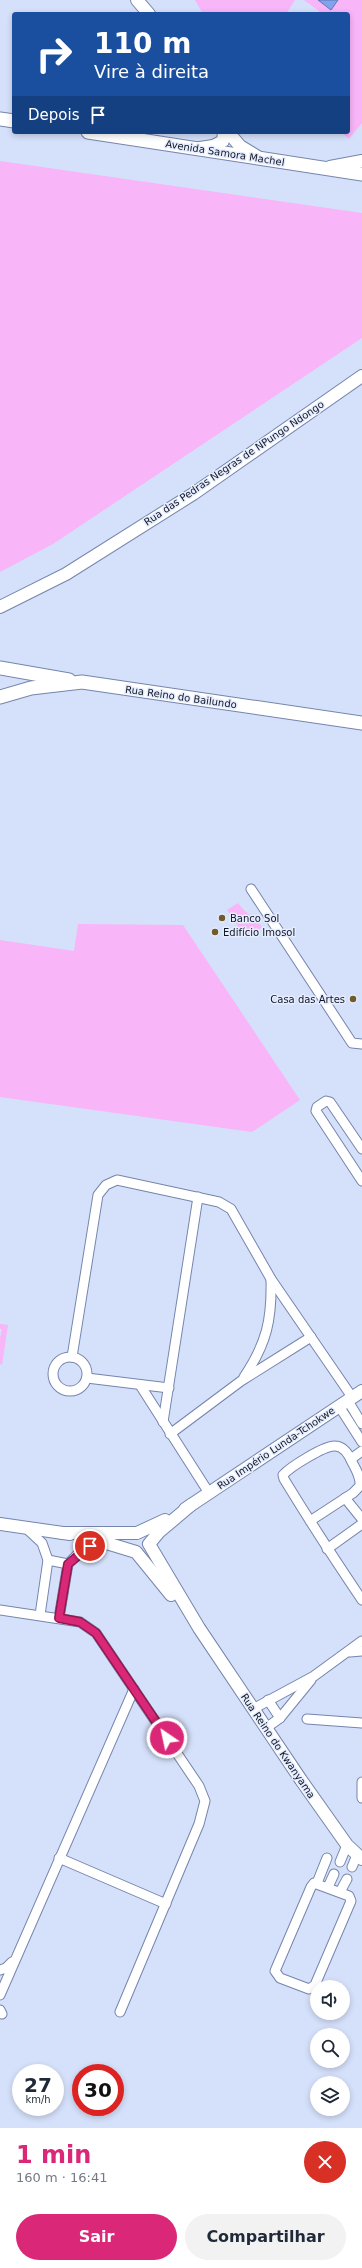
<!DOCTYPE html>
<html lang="pt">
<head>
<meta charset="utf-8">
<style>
	body { margin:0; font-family:"DejaVu Sans",sans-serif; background:#f2f2f3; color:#1f2937; height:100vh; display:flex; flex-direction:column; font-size:15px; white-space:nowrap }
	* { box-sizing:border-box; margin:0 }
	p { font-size:13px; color:#747a83 }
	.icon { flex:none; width:22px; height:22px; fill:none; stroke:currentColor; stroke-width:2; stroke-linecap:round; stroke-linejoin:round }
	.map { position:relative; height:2128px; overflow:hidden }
	.details { display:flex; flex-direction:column; background:#fff; flex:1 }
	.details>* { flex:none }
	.hud { position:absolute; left:12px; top:12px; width:338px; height:122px; border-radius:4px; box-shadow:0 2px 6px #0003; background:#1a4fa0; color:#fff; overflow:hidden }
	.buttons { position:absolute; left:310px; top:1980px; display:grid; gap:8px }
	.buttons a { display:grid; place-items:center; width:40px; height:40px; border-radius:50%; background:#fff; box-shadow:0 2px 6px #0003; font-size:20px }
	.speed { position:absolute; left:12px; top:2064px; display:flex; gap:8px; font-size:20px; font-weight:700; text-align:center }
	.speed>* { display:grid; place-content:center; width:52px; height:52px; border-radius:50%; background:#fff; box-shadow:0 2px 6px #0003; line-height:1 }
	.speed small { font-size:10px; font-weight:400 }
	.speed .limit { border:6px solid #d22; background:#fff; color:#111 }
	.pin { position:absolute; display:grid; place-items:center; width:34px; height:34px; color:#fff; margin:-17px; border:2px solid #fff; border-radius:50%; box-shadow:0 1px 4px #0007 }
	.me { position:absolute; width:44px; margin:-22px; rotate:326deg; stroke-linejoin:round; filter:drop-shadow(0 0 3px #0008) }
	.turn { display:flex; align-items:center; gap:14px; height:84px; padding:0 16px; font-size:18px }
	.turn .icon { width:52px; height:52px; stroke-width:2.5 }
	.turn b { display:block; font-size:28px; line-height:34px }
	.then { display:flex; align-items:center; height:38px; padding:0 16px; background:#0003; gap:8px; font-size:15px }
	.round { display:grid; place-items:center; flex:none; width:42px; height:42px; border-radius:21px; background:#f2f2f3 }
	.summary { display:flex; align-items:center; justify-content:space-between; height:68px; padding:0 16px }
	h1 { font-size:24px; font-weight:700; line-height:30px; color:#db2777 }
	.primary-button { display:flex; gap:8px; margin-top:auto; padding:8px 16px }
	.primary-button a { flex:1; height:46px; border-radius:24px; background:#db2777; color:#fff; font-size:16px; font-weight:700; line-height:46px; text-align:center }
	.primary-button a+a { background:#f2f2f3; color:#1f2937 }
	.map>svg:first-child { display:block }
	.green { fill:#f8b5f8 }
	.water { fill:#82a2f0; stroke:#6078b3 }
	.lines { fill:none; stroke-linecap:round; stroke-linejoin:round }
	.minor-casing { stroke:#7585ac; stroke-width:11 }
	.tertiary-casing { stroke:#7585ac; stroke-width:14 }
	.secondary-casing { stroke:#7585ac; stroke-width:15 }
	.minor { stroke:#fff; stroke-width:9 }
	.tertiary { stroke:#fff; stroke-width:12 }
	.secondary { stroke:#fff; stroke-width:13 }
	.route-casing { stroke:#8e194d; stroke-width:10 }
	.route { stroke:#db2777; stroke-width:7 }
	.poi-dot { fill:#705b2a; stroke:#e6edff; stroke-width:1.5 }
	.labels { text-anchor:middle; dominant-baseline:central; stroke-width:3; stroke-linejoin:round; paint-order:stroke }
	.street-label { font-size:10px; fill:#101624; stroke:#e6edff }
	.poi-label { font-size:10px; fill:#101624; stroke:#e6edff; text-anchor:start }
</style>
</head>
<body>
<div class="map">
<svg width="362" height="2128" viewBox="0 0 362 2128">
	<rect width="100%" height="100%" fill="#d5e0fa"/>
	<g class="green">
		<path d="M 195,0 L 295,0 L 286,14 L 203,14 Z"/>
		<path d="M 304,0 L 362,0 L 362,123 L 349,139 L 341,132 L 348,132 L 348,14 L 323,14 Z"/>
		<path d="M 0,161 L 362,213 L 362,338 L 53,544 L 0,572 Z"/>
		<path d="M 238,903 C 246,915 253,914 262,927 L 246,938 L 227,910 Z"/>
		<path d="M 78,924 L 183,925 L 300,1100 L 252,1132 L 0,1097 L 0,940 L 74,951 Z"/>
		<path d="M 0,1324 L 8,1325 L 2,1365 L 0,1364 L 0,1338 L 2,1329 L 0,1329 Z"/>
	</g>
	<path class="water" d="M 318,0 L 338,0 L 331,10 Z"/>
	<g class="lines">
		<defs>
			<g id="minor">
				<path d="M 251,889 L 352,1043 L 362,1044"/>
				<path d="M 362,1149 L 330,1102 L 326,1101 L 317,1107 L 316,1111 L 362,1181"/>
				<circle cx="70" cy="1374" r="17"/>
				<path d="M 72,1357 L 98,1195 L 106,1185 L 117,1180 L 219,1202 L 231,1209 L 271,1279 L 352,1397"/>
				<path d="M 244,1377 C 267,1343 272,1319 271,1279"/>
				<path d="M 87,1378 L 169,1388"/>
				<path d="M 140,1385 L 209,1493"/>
				<path d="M 348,1401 L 362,1424"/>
				<path d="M 339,1406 L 362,1442"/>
				<path d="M 163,1422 L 198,1197"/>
				<path d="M 170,1434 L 241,1381 L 311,1337"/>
				<path d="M 351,1459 L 362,1451"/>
				<path d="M 345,1498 L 362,1519"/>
				<path d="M 310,1521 L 353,1493 L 360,1486 C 361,1477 356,1470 352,1462 C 349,1455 344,1446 335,1446 C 325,1445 290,1467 283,1475 L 284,1479 C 309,1520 335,1560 362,1600"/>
				<path d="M 27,1529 L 42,1543 L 48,1560 L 40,1615"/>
				<path d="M 327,1549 L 362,1524"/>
				<path d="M 48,1560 L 68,1564"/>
				<path d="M 0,1610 L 80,1622 L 96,1633 L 199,1786 L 205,1801 L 199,1824 L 120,2012"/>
				<path d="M 59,1618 L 68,1564 L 81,1551 L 102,1541"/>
				<path d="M 350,1652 L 362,1651"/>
				<path d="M 268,1700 L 280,1718"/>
				<path d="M 253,1709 L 314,1676 L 362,1641"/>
				<path d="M 307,1719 L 362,1723"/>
				<path d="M 266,1728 L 280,1718 L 311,1680"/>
				<path d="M 362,1782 L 362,1798"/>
				<path d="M 59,1858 L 166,1904"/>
				<path d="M 340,1862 L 347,1845"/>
				<path d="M 352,1867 L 357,1855"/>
				<path d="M 314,1883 L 349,1896 L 351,1901 L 315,1985 L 309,1989 L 280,1978 L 275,1971 L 311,1887 Z"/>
				<path d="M 317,1883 L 327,1858"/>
				<path d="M 328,1887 L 334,1874"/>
				<path d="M 340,1892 L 347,1879"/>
				<path d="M 0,1970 L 6,1968 L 12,1962"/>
				<path d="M 0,1995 L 134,1689"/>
				<path d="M 0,2010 L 2,2014"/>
			</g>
			<g id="tertiary">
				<path d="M 137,0 L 149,14"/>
				<path d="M 228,132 L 240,146 L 258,157"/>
				<path d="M 200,148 L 213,146 L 223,141 L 224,132"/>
				<path d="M 330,167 L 362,161"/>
				<path d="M 0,607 L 66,574 L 193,494 L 362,376"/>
				<path d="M 191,1505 L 159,1532 L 149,1544 L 199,1628 L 301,1780 L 347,1845 L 362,1859"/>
				<path d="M 185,1509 L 362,1391"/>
				<path d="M 0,1524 L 70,1534"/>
				<path d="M 62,1533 L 137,1533 L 165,1520"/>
				<path d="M 90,1538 L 136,1552 L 171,1595"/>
			</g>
			<g id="secondary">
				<path d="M 0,119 L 14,121"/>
				<path d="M 88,132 L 362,174"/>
				<path d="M 0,668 L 69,680"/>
				<path d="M 0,697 L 31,688 L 82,682 L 362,723"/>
			</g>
		</defs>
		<use href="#minor" class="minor-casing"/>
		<use href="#tertiary" class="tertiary-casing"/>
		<use href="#secondary" class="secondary-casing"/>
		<use href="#minor" class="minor"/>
		<use href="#tertiary" class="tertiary"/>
		<use href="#secondary" class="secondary"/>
	</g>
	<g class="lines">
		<defs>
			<path id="route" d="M 90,1546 L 68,1564 L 59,1618 L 80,1622 L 96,1633 L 167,1738"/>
		</defs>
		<use href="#route" class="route-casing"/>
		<use href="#route" class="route"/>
	</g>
	<g class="poi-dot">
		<circle cx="222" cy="918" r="4"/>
		<circle cx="215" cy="932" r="4"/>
		<circle cx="353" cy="999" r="4"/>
	</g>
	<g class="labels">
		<g class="street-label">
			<text transform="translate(225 153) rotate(9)">Avenida Samora Machel</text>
			<text transform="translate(234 463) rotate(-34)">Rua das Pedras Negras de NPungo Ndongo</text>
			<text transform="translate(181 697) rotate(8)">Rua Reino do Bailundo</text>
			<text transform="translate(276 1448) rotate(-34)">Rua Império Lunda-Tchokwe</text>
			<text transform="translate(278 1746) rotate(56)">Rua Reino do Kwanyama</text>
		</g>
		<g class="poi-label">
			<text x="230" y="918">Banco Sol</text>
			<text x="223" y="932">Edifício Imosol</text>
			<text x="345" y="999" text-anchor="end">Casa das Artes</text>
		</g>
	</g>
</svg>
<div class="buttons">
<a><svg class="icon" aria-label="sound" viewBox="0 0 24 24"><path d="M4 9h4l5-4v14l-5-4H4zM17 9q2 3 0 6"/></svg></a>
<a><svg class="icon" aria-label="search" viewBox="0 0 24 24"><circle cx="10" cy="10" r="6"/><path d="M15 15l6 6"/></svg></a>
<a><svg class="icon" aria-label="layers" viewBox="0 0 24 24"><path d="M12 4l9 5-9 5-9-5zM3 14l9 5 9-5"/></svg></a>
</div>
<div class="speed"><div>27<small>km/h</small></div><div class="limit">30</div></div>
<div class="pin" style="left:90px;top:1546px;background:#d93025"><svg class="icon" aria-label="arrive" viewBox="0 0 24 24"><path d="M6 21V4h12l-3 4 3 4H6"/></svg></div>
<svg class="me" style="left:167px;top:1738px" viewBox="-20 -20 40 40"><circle r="17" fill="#db2777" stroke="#fff" stroke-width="3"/><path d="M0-11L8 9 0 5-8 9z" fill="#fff"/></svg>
<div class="hud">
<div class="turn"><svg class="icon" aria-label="right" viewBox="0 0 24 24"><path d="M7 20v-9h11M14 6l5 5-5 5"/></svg><div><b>110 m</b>Vire à direita</div></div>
<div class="then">Depois<svg class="icon" aria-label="arrive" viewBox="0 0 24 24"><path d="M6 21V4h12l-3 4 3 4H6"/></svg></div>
</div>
</div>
<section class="details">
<div class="summary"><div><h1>1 min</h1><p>160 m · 16:41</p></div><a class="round" style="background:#d93025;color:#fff"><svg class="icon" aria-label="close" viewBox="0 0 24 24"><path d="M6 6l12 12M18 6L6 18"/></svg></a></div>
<div class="primary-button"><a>Sair</a><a>Compartilhar</a></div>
</section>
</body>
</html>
